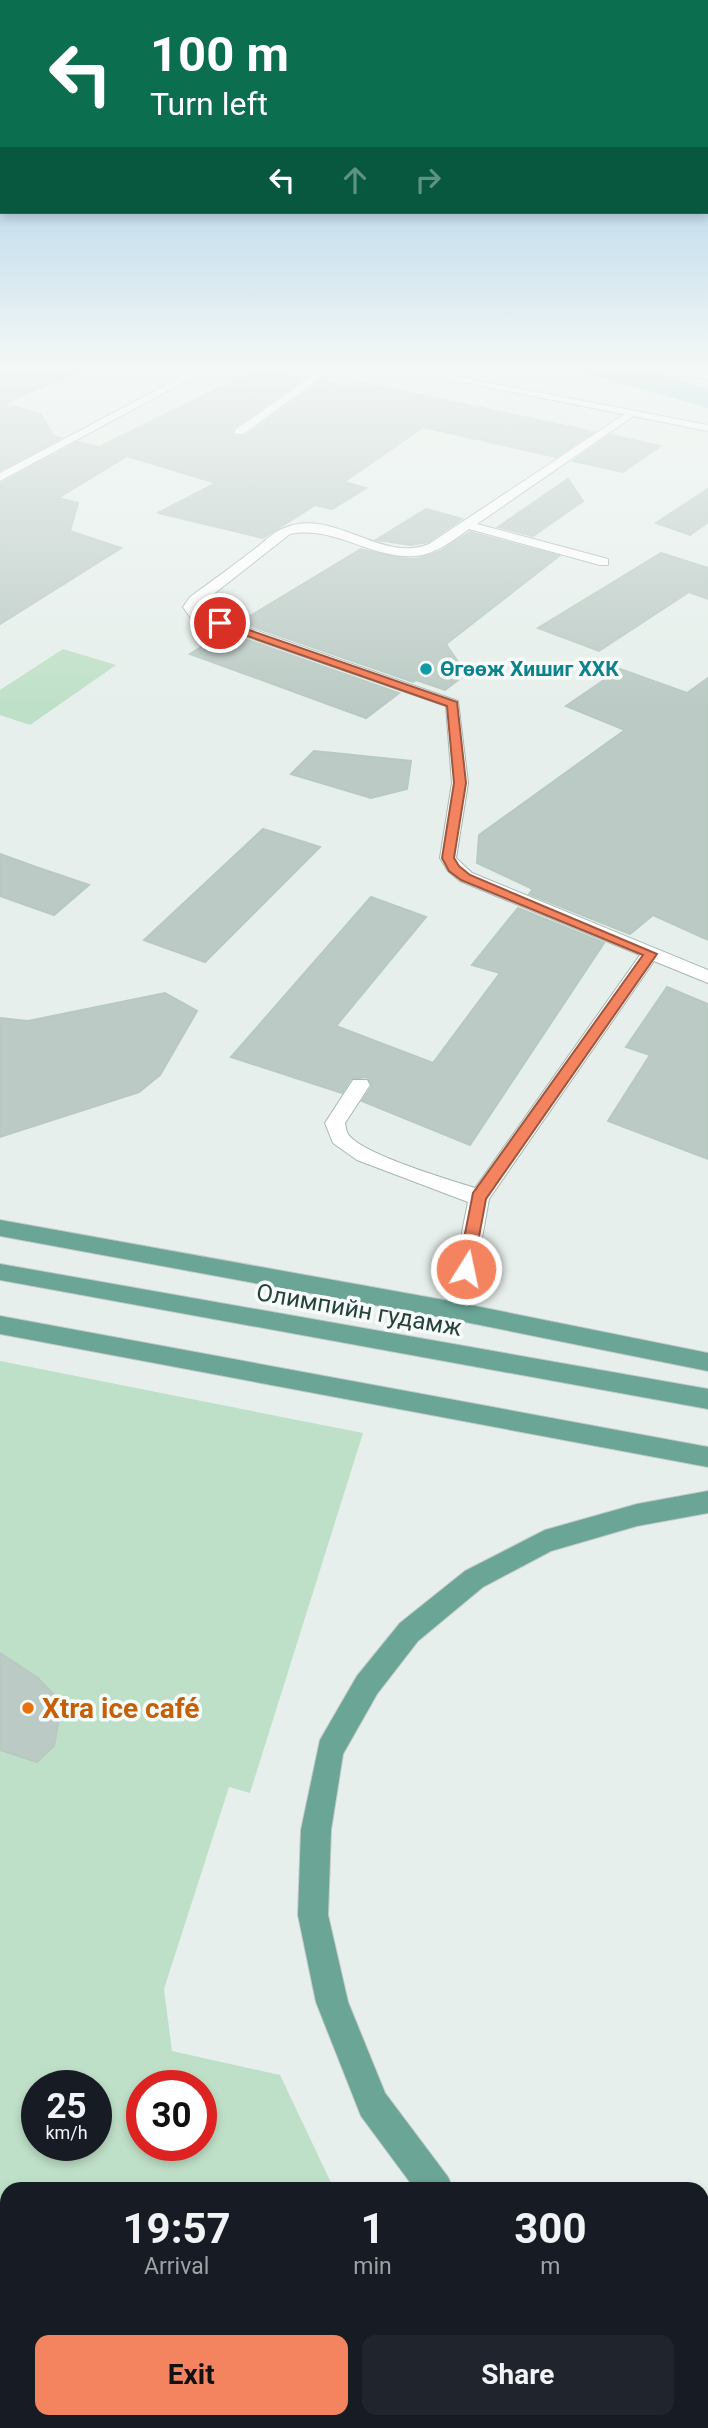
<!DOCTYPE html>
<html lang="en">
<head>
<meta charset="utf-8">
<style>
	body { margin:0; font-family:Roboto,sans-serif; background:#20242c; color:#f1f3f6; height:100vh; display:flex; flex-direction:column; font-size:26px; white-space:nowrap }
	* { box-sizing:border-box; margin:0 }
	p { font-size:23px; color:#9ea1a6 }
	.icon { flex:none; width:38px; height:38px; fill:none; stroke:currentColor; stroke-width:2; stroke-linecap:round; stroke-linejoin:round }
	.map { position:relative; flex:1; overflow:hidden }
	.drawer { position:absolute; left:0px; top:2182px; width:709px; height:247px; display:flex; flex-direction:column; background:#171b24; border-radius:21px 21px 0 0; box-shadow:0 4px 10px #0003 }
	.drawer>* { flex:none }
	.top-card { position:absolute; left:0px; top:0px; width:709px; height:214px; box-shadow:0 4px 10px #0003; background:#0b6e4f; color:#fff; overflow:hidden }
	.speed { position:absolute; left:21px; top:2070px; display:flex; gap:14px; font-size:35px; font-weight:700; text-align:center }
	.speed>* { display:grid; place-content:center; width:91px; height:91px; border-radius:50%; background:#171b24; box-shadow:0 4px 10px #0003; line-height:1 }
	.speed small { font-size:18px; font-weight:400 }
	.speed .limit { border:10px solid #d22; background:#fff; color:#111 }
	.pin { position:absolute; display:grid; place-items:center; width:60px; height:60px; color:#fff; margin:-30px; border:4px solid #fff; border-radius:50%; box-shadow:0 2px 7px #0007 }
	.me { position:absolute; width:77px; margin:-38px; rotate:10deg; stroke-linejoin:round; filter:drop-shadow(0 0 5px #0008) }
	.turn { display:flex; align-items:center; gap:24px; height:147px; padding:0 35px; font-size:32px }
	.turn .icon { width:91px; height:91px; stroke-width:2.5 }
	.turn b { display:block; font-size:49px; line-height:60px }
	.lanes { display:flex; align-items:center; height:66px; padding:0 35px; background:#0003; justify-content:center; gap:35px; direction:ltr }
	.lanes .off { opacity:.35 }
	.eta { display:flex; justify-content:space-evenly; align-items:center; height:119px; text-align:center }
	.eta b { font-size:42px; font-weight:700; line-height:49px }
	.action { display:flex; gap:14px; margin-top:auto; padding:14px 35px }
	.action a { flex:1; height:80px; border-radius:14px; background:#f4845f; color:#111; font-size:28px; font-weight:700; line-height:80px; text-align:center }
	.action a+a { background:#20242c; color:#f1f3f6 }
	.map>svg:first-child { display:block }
	.green { fill:#bfe0c8; fill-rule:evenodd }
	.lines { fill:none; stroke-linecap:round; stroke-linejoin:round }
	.river { fill:#8ec9d4; fill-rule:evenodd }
	.building { fill:#bbcac4; stroke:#b8c9c2; stroke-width:2 }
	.minor-casing { stroke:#a8b8b2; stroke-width:2 }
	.tertiary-casing { stroke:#a8b8b2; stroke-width:2 }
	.secondary-casing { stroke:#a4bbb3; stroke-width:2 }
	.primary-casing { stroke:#c2cac8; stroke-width:2 }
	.minor { fill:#fff; fill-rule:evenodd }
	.tertiary { fill:#fff; fill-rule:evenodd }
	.secondary { fill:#fff; fill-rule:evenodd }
	.primary { fill:#6aa596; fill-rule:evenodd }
	.route { fill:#f4845f; stroke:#9f563e; stroke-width:2 }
	.culture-dot { fill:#0f9aa8; stroke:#f7fbf9; stroke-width:2.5 }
	.food-dot { fill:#e8710a; stroke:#f7fbf9; stroke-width:2.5 }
	.labels { text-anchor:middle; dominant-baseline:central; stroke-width:7; stroke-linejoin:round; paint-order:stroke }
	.far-culture-label { font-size:21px; font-weight:bold; fill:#0d838f; stroke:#f7fbf9; text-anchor:start }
	.street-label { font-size:24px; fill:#24423a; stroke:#f7fbf9 }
	.near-food-label { font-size:28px; font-weight:bold; fill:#c56008; stroke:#f7fbf9; text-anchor:start }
</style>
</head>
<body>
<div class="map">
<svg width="708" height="2428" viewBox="0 0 708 2428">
	<rect width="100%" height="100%" fill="#e6efeb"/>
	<g class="green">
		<path d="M 63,649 L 116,665 L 30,725 L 0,715 L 0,690 Z"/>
		<path d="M 0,1361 L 363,1433 L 250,1793 L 229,1787 L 164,1989 L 172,2051 L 280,2075 L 334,2189 L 7,2189 L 7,2422 L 503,2422 L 502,2428 L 0,2428 ZM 37,2086 L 96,2086 L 96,2146 L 37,2146 ZM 142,2086 L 201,2086 L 201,2146 L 142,2146 Z"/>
	</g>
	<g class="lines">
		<path class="river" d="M 584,367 L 633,367 L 708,388 L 708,408 L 589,374 Z"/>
	</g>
	<g class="building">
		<path d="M 0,367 L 88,367 L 3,404 L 41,414 L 53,436 L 61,438 L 0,470 Z"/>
		<path d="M 257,369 L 304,378 L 234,428 L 232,434 L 235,437 L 245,436 L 321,381 L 348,387 L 356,381 L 594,432 L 556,457 L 423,427 L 344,482 L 366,488 L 332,509 L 315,505 L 263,538 L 158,513 L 216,483 L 127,456 L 58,498 L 78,503 L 70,531 L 121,548 L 0,624 L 0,484 L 78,442 L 106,449 L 99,447 L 221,387 L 226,388 Z"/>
		<path d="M 610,435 L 660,446 L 623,472 L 573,461 Z"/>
		<path d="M 568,479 L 583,501 L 533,536 L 498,527 Z"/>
		<path d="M 708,489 L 708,522 L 690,535 L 656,523 Z"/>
		<path d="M 426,509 L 462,519 L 428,542 L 411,545 L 376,540 Z"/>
		<path d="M 470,532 L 559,556 L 446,644 L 466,674 L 445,690 L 416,680 L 413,682 L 240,622 L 361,549 L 399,558 L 416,559 L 439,552 Z"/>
		<path d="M 661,553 L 708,568 L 708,599 L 689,592 L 599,651 L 538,628 Z"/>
		<path d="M 225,632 L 399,693 L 366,718 L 190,654 Z"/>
		<path d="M 620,669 L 687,693 L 708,678 L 708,940 L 653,915 L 630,934 L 529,894 L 533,889 L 477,863 L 479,835 L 625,730 L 566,706 Z"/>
		<path d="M 314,751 L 411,761 L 407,789 L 371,798 L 291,774 Z"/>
		<path d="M 263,829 L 320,847 L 205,962 L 144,940 Z"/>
		<path d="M 0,854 L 36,867 L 89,885 L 54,915 L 0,896 Z"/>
		<path d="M 371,897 L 426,917 L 336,1026 L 433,1063 L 500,973 L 472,965 L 518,908 L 604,943 L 470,1145 L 362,1101 L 372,1086 L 367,1077 L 351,1079 L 342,1093 L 231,1057 Z"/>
		<path d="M 667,987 L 708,1004 L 708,1159 L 608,1121 L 650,1055 L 626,1047 Z"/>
		<path d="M 165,993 L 197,1011 L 160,1075 L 139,1092 L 0,1137 L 0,1018 L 28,1021 Z"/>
		<path d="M 0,1653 L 38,1678 L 55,1696 L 59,1719 L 54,1746 L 37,1762 L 0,1750 Z"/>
	</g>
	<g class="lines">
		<defs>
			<g id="minor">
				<path d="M 325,367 L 336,367 L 243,434 L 235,434 L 235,430 Z"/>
				<path d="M 658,367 L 675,367 L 708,374 L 708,380 Z"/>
				<path d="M 631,410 L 635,411 L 635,415 L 477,524 L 608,559 L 608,565 L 600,565 L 469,529 C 454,540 436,554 416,556 C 372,560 335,525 290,534 L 197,607 L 200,611 L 458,701 L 468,783 L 456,858 L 472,873 L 708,970 L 708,983 L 654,961 L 489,1199 L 472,1293 L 463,1317 L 455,1320 L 447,1317 L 444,1311 L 450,1293 L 468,1202 L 357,1160 L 333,1143 L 325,1123 L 353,1080 L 367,1080 L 370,1085 L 345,1123 C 346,1127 346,1131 348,1134 C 361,1154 450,1180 475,1188 L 640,955 L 460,881 L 448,871 L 440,858 L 452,783 L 446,706 L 190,617 L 183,607 L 190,597 C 212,581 234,565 256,548 C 264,542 272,533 282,529 C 331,505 381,564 429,544 Z"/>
			</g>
			<path id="tertiary" d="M 387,367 L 406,367 L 708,425 L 708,431 Z"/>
			<path id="secondary" d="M 200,367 L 212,367 L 0,481 L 0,473 Z"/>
			<g id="primary">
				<path d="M 0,1220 L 455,1302 L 708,1353 L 708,1371 L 455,1320 L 0,1236 Z"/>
				<path d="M 0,1264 L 708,1389 L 708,1409 L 0,1280 Z"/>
				<path d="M 0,1316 L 708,1447 L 708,1467 L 0,1334 Z"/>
				<path d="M 708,1491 L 708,1513 L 637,1526 L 551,1551 L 483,1587 L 418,1641 L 377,1694 L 343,1754 L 331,1830 L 328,1915 L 348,2002 L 385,2093 L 448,2177 L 453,2189 L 415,2189 L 361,2116 L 316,2002 L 298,1915 L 301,1830 L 320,1740 L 357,1676 L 400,1623 L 465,1571 L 545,1530 L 637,1504 Z"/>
				<path d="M 702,2340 L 708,2341 L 708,2377 L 702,2376 Z"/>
			</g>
		</defs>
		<use href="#minor" class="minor-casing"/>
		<use href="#tertiary" class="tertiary-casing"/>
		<use href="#secondary" class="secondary-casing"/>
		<use href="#primary" class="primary-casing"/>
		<use href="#minor" class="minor"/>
		<use href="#tertiary" class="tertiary"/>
		<use href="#secondary" class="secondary"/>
		<use href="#primary" class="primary"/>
	</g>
	<linearGradient id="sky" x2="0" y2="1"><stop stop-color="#84bce0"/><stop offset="0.52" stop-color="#f4f8f6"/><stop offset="1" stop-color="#f4f8f6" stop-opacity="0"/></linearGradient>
	<rect width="708" height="707" fill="url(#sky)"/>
	<path class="route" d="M 216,621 L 223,621 L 457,702 L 466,783 L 454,858 L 459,866 L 470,875 L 657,954 L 486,1199 L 472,1274 L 460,1274 L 458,1269 L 473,1193 L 643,955 L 461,880 L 449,871 L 442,858 L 454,783 L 447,706 L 216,625 Z"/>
	<circle class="culture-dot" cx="426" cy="669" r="7"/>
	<circle class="food-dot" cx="28" cy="1708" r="7"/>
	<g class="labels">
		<g class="far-culture-label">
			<text x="440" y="669">Өгөөж Хишиг ХХК</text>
		</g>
		<g class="street-label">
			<text transform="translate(359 1310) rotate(10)">Олимпийн гудамж</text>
		</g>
		<g class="near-food-label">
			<text x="42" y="1708">Xtra ice café</text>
		</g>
	</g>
</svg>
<div class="speed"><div>25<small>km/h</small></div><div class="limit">30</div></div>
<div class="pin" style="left:220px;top:623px;background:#d93025"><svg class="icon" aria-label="arrive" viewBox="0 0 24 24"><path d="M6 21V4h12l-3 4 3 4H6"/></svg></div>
<svg class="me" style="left:466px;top:1269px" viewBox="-20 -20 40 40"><circle r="17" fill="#f4845f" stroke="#fff" stroke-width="3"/><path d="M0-11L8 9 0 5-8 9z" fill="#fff"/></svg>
<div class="top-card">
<div class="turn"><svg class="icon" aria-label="left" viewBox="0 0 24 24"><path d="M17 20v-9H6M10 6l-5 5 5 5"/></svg><div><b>100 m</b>Turn left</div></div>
<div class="lanes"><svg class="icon" aria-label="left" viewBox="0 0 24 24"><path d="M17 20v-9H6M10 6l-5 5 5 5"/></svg><svg class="icon off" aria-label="ahead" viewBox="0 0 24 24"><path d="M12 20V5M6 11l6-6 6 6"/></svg><svg class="icon off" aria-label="right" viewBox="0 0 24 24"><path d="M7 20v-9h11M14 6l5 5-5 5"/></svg></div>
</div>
<section class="drawer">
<div class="eta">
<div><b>19:57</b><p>Arrival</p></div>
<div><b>1</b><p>min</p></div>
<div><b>300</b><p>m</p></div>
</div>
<div class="action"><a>Exit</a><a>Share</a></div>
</section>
</div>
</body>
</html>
